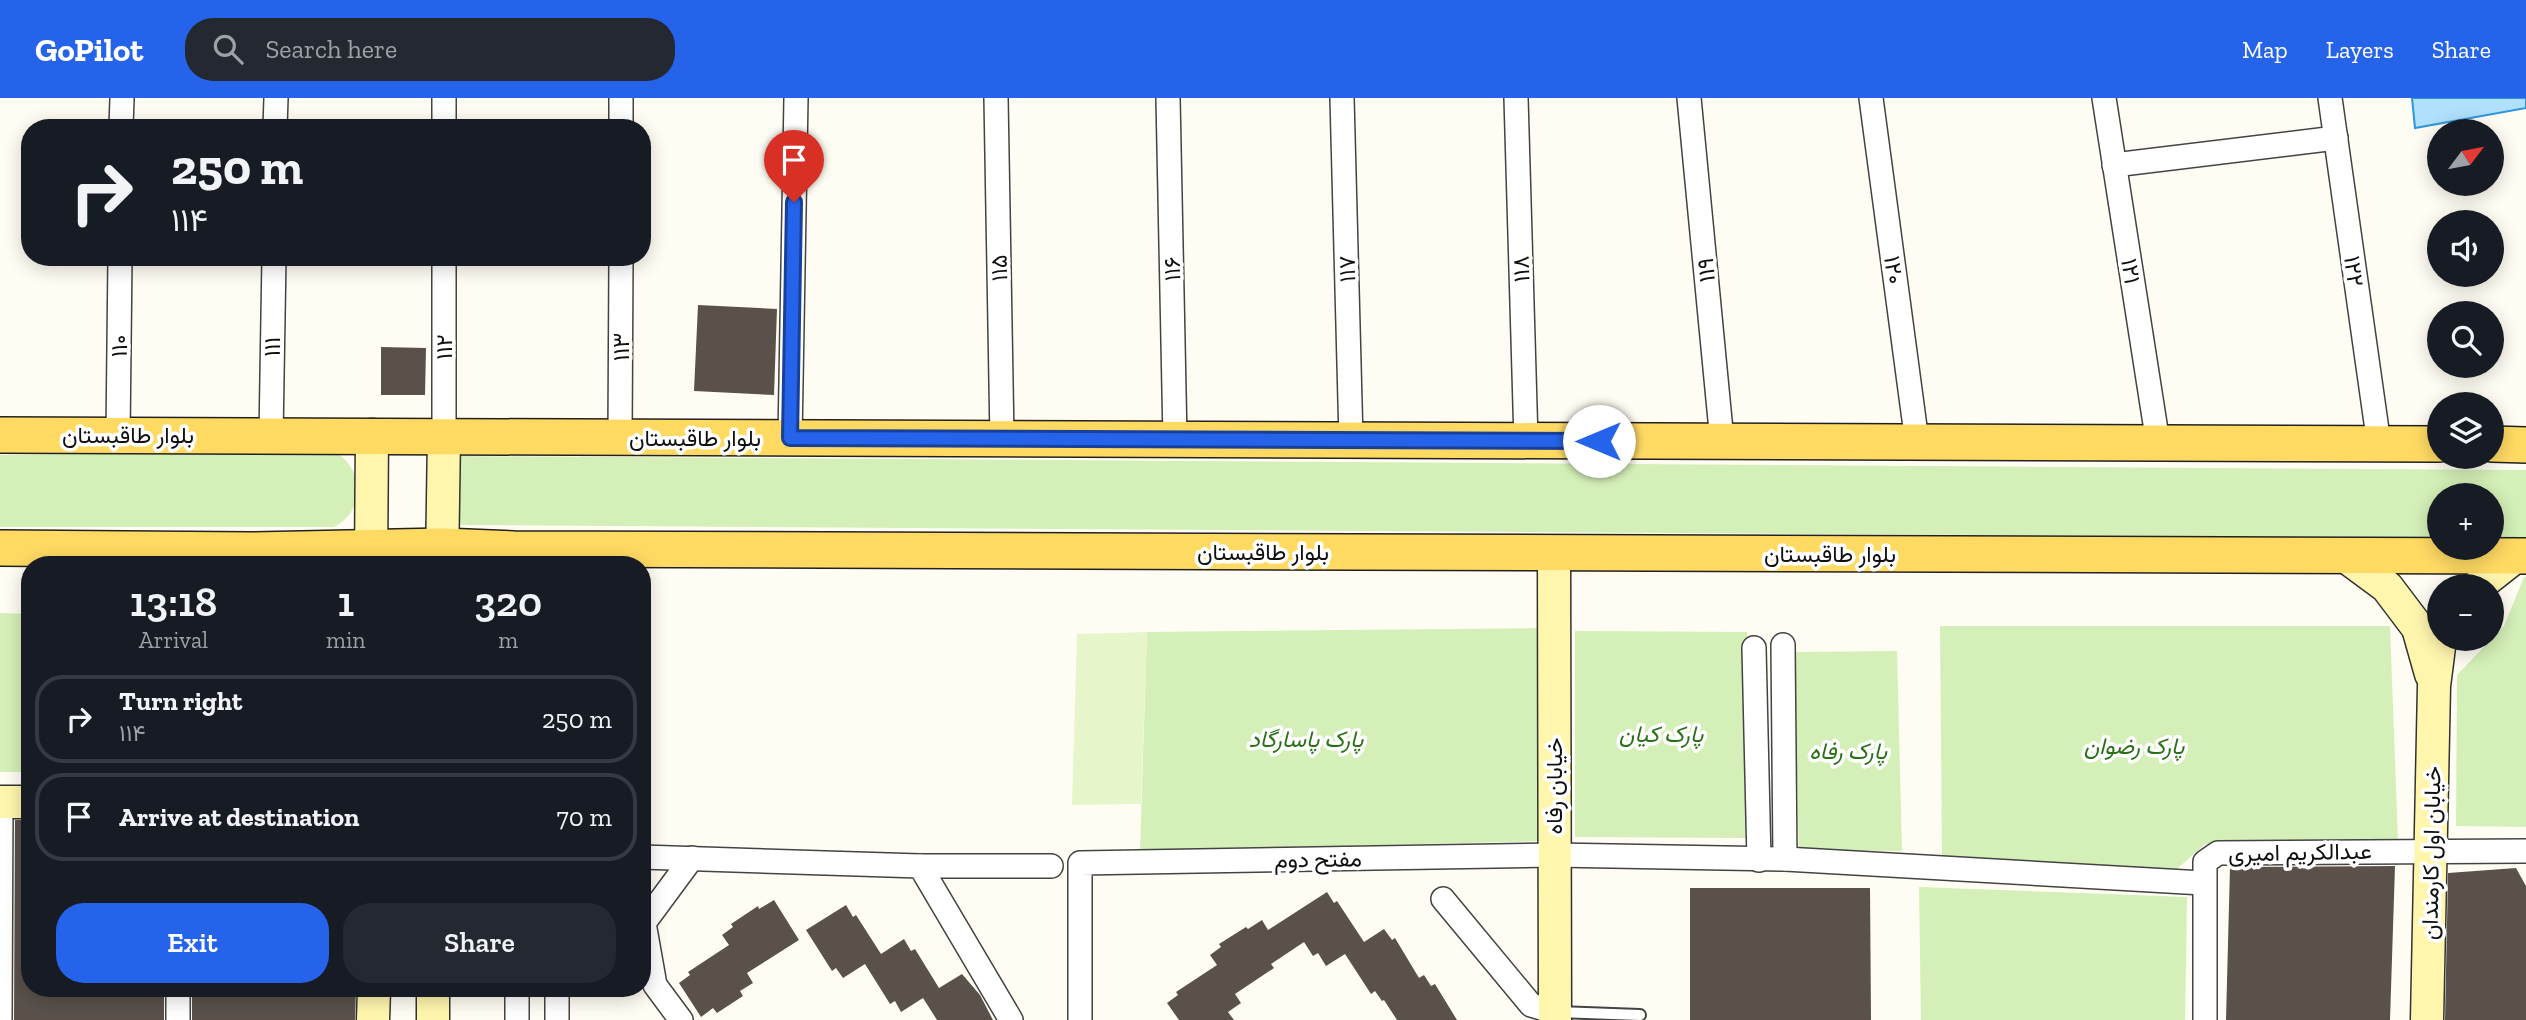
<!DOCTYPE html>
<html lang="en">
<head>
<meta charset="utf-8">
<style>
	body { margin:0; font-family:"Zilla Slab",Vazirmatn,serif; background:#242831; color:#f1f3f6; height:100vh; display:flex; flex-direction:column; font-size:26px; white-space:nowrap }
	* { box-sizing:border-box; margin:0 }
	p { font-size:23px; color:#9ea1a6 }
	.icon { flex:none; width:38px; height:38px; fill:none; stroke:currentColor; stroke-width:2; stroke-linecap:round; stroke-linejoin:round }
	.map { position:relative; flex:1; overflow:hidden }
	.side { position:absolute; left:21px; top:458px; width:630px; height:441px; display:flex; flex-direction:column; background:#171b24; border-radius:28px; box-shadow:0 4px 18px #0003 }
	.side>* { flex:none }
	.guide { position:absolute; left:21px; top:21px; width:630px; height:147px; border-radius:28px; box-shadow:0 4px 18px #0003; background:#171b24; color:#f1f3f6; overflow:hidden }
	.needle { width:46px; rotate:58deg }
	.controls { position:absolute; left:2427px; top:21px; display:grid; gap:14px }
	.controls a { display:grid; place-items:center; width:77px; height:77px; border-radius:50%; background:#171b24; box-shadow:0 4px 18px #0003; font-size:35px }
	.pin { position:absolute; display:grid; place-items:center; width:60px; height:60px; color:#fff; margin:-72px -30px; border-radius:50% 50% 50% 0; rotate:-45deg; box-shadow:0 0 7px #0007 }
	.pin .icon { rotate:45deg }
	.me { position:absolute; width:77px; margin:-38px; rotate:270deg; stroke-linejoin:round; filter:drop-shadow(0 0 5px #0008) }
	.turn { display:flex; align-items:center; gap:24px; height:147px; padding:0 35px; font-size:32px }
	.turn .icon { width:91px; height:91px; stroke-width:2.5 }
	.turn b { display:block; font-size:49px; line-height:60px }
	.eta { display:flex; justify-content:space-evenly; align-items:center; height:119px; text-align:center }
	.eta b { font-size:42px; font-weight:600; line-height:49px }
	.primary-button { display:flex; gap:14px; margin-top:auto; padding:14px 35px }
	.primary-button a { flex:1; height:80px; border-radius:28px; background:#2563eb; color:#fff; font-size:28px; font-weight:600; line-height:80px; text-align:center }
	.primary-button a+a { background:#242831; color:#f1f3f6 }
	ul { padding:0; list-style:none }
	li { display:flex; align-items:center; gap:21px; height:88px; margin:0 14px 10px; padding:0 21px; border:4px solid #363941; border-radius:28px }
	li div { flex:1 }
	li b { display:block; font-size:26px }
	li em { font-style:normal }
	header { display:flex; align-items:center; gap:42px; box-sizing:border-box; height:98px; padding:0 35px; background:#2563eb; color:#fff }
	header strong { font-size:33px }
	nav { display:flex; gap:38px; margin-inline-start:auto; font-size:24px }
	.search { width:490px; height:63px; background:#242831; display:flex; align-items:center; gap:18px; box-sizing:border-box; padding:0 24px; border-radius:28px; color:#9ea1a6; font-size:26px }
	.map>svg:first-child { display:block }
	.green { fill:#d4efb7 }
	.pitch { fill:#e6f5ca }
	.water { fill:#b1e0fd; stroke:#2f96dc; stroke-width:2 }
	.building { fill:#5a514b }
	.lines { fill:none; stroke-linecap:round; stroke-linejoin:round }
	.lane-casing { stroke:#434343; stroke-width:14 }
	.street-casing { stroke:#434343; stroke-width:26 }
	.secondary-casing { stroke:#323232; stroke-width:35 }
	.primary-casing { stroke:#212121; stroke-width:38 }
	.lane { stroke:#fff; stroke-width:10 }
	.street { stroke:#fff; stroke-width:23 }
	.secondary { stroke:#fff6ae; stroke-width:32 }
	.primary { stroke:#ffda63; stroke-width:35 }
	.route-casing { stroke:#184099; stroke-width:18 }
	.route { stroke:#2563eb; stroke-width:12 }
	.labels { text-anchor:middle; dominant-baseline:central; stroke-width:7; stroke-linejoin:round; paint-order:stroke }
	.street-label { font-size:23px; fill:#101010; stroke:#fff }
	.park-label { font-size:23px; font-style:italic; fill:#297017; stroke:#fff }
</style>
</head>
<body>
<header>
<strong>GoPilot</strong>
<div class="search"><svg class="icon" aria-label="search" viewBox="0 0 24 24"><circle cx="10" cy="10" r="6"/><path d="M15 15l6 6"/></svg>Search here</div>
<nav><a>Map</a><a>Layers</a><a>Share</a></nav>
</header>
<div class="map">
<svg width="2526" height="922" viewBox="0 0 2526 922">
	<rect width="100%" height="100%" fill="#fffdf3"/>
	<g class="green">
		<path d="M 332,352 C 364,369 367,412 334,429 L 0,429 L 0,357 Z"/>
		<path d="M 454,358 L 2526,372 L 2526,441 L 2492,441 L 2492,397 L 2440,397 L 2439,440 L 454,427 Z"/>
		<path d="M 2524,479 L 2526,479 L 2526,729 L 2456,728 L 2457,577 L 2504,528 Z"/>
		<path d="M 0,515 L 30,516 L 30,674 L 0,674 Z"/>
		<path d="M 1940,528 L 2390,528 L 2398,743 L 2205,746 L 2177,771 L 1942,758 Z"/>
		<path d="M 1543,530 L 1542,743 L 1140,753 L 1147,534 Z"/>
		<path d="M 1575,533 L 1747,534 L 1746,740 L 1575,739 Z"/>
		<path d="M 1897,553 L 1902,753 L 1799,752 L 1794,554 Z"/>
		<path d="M 1919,789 L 2187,799 L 2185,922 L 1921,922 Z"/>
	</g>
	<path class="pitch" d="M 1147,534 L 1141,706 L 1072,707 L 1077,536 Z"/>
	<path class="water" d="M 2412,0 L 2526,0 L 2526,10 L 2415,30 Z"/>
	<g class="building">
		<path d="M 698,207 L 777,211 L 774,297 L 694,293 Z"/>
		<path d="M 381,249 L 426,250 L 425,297 L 381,297 Z"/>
		<path d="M 15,722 L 30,722 L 30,891 L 164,891 L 164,922 L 14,922 Z"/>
		<path d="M 2395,768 L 2390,922 L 2226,922 L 2230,769 Z"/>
		<path d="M 2516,770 L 2526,788 L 2526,922 L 2445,922 L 2448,775 Z"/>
		<path d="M 1690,790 L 1870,790 L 1871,922 L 1690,922 Z"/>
		<path d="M 1327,794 L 1334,805 L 1337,803 L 1364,844 L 1384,831 L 1392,842 L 1395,840 L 1419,880 L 1424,877 L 1431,888 L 1435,886 L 1457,922 L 1397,922 L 1384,902 L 1382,903 L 1375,893 L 1371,896 L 1345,856 L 1326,868 L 1318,855 L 1313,858 L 1304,844 L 1271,866 L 1274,870 L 1235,896 L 1241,905 L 1228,914 L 1234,922 L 1179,922 L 1167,905 L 1178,897 L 1176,894 L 1217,867 L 1210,857 L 1221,849 L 1219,846 L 1246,829 L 1248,831 L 1262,822 L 1268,832 Z"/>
		<path d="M 774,802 L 799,842 L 747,875 L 753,885 L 740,893 L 743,898 L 717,915 L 713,910 L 701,919 L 679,885 L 690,877 L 688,874 L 729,847 L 722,837 L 733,829 L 731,826 L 758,808 L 759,811 Z"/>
		<path d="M 846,807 L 853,819 L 856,817 L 881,856 L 904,841 L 911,853 L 915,851 L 939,890 L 962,876 L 980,897 L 993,922 L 937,922 L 923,900 L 901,914 L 895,903 L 890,906 L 865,866 L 843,880 L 836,870 L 832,873 L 806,832 Z"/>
		<path d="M 192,891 L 356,891 L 355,922 L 192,922 Z"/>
	</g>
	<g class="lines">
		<defs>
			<path id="lane" d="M 1558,914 L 1640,917"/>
			<g id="street">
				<path d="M 996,0 L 1002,341"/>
				<path d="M 1168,0 L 1175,341"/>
				<path d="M 1342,0 L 1351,342"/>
				<path d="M 1516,0 L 1526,343"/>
				<path d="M 1689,0 L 1722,343"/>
				<path d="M 1871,0 L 1917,344"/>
				<path d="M 2104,0 L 2158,345"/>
				<path d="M 2330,0 L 2379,346"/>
				<path d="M 121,30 L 122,0"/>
				<path d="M 275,30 L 276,0"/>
				<path d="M 444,30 L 444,0"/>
				<path d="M 621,30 L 621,0"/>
				<path d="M 2114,67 L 2336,40"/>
				<path d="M 118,337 L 120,159"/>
				<path d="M 271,338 L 274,159"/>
				<path d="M 444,338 L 444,159"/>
				<path d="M 620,339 L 621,159"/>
				<path d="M 790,340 L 796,0"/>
				<path d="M 1783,547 L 1785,761"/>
				<path d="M 1754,550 L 1759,762"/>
				<path d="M 642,759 L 920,768 L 1011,922"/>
				<path d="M 920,768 L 1051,768"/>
				<path d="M 1443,801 L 1531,907 L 1555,914"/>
				<path d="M 517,891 L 517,922"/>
				<path d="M 557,891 L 557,922"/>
				<path d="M 0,922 L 1,704"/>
				<path d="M 178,922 L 178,891"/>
				<path d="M 681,922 L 655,887 L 644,825 L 692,760"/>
				<path d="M 1080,922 L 1080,765 L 1555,757 L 1785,761 L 2203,785"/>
				<path d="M 2205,922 L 2205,764 L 2218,755 L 2526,753"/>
			</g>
			<g id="secondary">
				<path d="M 1554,455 L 1555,922"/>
				<path d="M 2345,458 L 2387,489 L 2418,530 L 2431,576"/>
				<path d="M 371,467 L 372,337"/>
				<path d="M 442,467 L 444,338"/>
				<path d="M 2478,488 L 2516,458"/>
				<path d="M 0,704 L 30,704"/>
				<path d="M 373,922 L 374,891"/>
				<path d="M 433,922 L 433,891"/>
				<path d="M 2427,922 L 2434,588 L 2440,541"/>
			</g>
			<g id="primary">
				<path d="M 0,337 L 2440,346"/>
				<path d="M 2492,346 L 2526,347"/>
				<path d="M 0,450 L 251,452 L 443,448 L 514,451 L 2526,458"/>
			</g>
		</defs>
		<use href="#lane" class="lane-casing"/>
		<use href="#street" class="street-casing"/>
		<use href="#secondary" class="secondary-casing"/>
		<use href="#primary" class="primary-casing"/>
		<use href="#lane" class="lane"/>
		<use href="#street" class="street"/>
		<use href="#secondary" class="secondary"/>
		<use href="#primary" class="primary"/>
	</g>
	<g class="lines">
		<defs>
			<path id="route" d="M 794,104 L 790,340 L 1599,343"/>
		</defs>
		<use href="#route" class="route-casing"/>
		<use href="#route" class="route"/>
	</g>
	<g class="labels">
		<g class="street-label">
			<text transform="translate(999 170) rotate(-91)">۱۱۵</text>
			<text transform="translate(1172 171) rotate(-91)">۱۱۶</text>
			<text transform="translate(1347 171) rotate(-91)">۱۱۷</text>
			<text transform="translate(1521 171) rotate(-92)">۱۱۸</text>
			<text transform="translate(1706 172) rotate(-95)">۱۱۹</text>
			<text transform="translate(1894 172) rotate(82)">۱۲۰</text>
			<text transform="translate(2131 173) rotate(81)">۱۲۱</text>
			<text transform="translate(2354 173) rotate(82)">۱۲۲</text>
			<text transform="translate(119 248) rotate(-89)">۱۱۰</text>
			<text transform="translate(272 249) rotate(-89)">۱۱۱</text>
			<text transform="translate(444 249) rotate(-90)">۱۱۲</text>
			<text transform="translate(621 249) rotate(-90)">۱۱۳</text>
			<text x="128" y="337">بلوار طاقبستان</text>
			<text x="695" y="340">بلوار طاقبستان</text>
			<text x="1263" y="454">بلوار طاقبستان</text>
			<text x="1830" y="456">بلوار طاقبستان</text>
			<text transform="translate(1554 688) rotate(-90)">خیابان رفاه</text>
			<text transform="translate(2300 754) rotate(-1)">عبدالکریم امیری</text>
			<text transform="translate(2431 755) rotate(-89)">خیابان اول کارمندان</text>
			<text transform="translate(1318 761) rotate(-1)">مفتح دوم</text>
		</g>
		<g class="park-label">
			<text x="1661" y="636">پارک کیان</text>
			<text x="1306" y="641">پارک پاسارگاد</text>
			<text x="2134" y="648">پارک رضوان</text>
			<text x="1848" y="653">پارک رفاه</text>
		</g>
	</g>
</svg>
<div class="controls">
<a><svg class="needle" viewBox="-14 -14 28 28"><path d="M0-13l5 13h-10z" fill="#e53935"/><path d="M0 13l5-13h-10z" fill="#9ea1a6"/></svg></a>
<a><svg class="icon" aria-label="sound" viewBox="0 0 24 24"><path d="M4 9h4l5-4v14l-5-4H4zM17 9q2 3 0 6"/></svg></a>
<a><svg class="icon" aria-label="search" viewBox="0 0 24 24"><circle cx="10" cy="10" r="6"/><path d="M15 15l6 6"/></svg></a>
<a><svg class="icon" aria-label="layers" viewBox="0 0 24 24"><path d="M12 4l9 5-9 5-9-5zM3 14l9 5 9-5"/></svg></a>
<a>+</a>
<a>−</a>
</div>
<div class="pin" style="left:794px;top:104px;background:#d93025"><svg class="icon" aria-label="arrive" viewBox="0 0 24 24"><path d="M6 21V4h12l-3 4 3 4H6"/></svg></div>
<svg class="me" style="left:1599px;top:343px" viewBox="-20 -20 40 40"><circle r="19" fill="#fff"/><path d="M0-13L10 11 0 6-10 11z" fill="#2563eb"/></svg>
<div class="guide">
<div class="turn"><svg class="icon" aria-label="right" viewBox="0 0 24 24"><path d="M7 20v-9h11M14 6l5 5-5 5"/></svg><div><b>250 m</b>۱۱۴</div></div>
</div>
<section class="side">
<div class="eta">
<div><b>13:18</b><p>Arrival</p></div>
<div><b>1</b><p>min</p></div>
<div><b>320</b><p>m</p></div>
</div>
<ul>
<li><svg class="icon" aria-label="right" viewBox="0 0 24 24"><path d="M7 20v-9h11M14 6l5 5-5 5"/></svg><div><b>Turn right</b><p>۱۱۴</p></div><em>250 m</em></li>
<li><svg class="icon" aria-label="arrive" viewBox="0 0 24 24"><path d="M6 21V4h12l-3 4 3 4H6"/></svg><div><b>Arrive at destination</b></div><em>70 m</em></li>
</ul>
<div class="primary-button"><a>Exit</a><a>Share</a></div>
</section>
</div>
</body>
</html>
